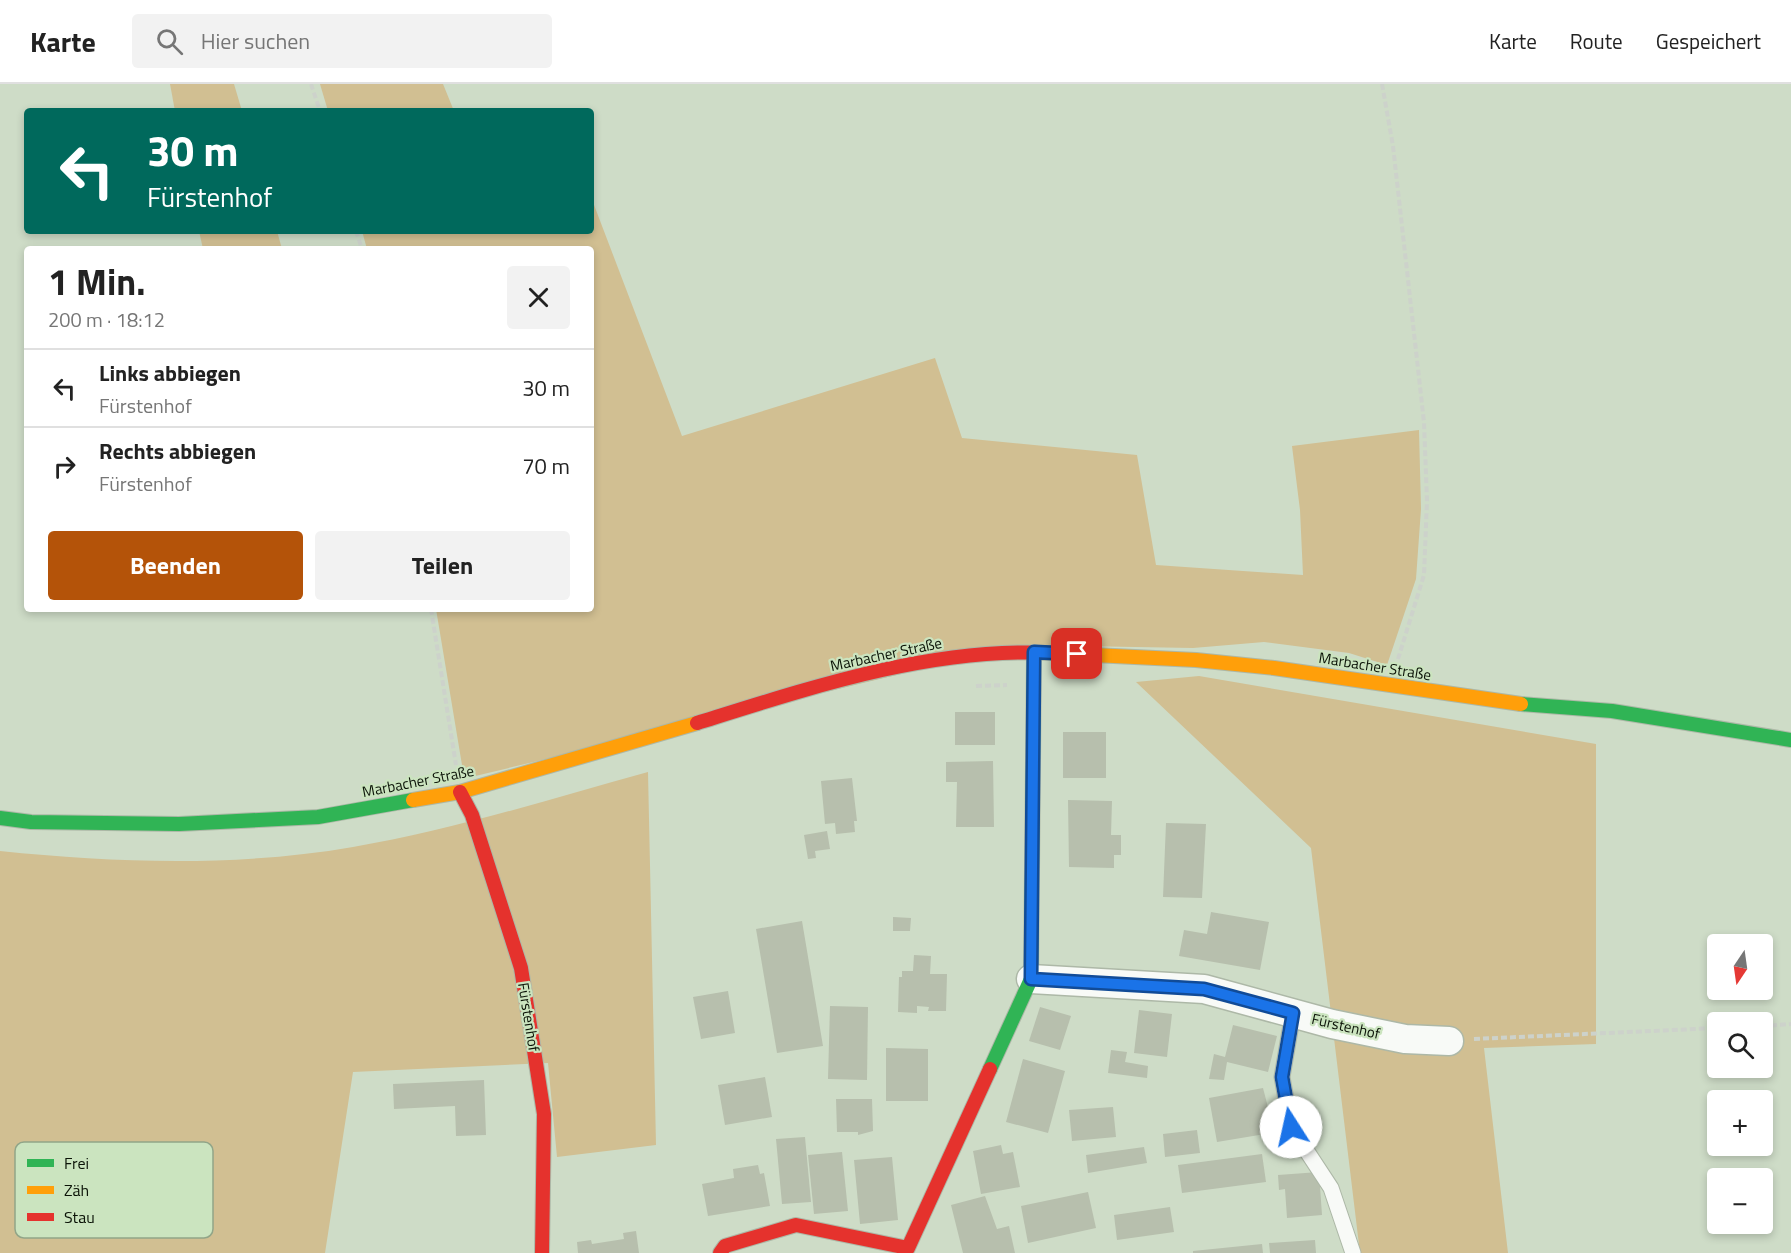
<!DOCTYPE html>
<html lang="de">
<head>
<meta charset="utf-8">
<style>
	body { margin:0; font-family:"Titillium Web",sans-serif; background:#f2f2f2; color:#222; height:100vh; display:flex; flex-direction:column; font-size:22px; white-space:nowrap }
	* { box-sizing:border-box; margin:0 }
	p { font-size:20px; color:#767676 }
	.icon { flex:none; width:33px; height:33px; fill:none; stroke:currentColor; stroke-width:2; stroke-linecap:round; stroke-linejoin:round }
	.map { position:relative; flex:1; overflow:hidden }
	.side { position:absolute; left:24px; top:162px; width:570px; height:366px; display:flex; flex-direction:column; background:#fff; border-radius:6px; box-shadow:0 3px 9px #0003 }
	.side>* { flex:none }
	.banner { position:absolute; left:24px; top:24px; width:570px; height:126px; border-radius:6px; box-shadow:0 3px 9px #0003; background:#00695c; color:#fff; overflow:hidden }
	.needle { width:39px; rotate:193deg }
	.buttons { position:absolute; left:1707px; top:850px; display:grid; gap:12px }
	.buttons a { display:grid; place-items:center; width:66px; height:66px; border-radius:6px; background:#fff; box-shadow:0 3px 9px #0003; font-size:30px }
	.pin { position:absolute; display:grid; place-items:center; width:51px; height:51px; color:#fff; margin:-26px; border-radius:12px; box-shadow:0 3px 9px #0006 }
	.me { position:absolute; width:66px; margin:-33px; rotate:350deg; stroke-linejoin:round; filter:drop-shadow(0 0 4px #0008) }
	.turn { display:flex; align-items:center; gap:21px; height:126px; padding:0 24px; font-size:27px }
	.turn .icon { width:78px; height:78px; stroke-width:2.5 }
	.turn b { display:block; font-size:42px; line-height:51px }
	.round { display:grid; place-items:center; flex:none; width:63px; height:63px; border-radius:6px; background:#f2f2f2 }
	.summary { display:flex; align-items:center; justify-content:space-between; height:102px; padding:0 24px }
	h1 { font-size:36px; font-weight:700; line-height:45px }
	.primary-button { display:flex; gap:12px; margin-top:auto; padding:12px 24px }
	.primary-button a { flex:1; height:69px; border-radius:6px; background:#b45309; color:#fff; font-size:24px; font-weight:700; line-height:69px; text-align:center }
	.primary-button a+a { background:#f2f2f2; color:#222 }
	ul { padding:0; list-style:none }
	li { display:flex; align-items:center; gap:18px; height:78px; padding:0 24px; border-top:2px solid #e0e0e0 }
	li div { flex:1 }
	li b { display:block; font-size:22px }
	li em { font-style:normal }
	header { display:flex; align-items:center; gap:36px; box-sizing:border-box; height:84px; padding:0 30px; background:#fff; border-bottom:2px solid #e0e0e0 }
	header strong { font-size:28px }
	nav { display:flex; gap:33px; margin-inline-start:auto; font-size:21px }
	.search { width:420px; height:54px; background:#f2f2f2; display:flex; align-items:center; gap:15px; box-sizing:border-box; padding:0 21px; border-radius:6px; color:#767676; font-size:22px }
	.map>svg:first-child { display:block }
	.green { fill:#d1bf92 }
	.building { fill:#b7bfad }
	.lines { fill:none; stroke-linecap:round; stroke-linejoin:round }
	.lane-casing { stroke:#adb8a7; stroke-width:17 }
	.street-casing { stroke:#adb8a7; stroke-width:31 }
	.fast-casing { stroke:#adb8a7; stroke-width:16 }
	.slow-casing { stroke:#adb8a7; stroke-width:16 }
	.jam-casing { stroke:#adb8a7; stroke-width:16 }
	.path { stroke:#cdd2cb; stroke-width:4; stroke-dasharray:6 3; stroke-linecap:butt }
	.lane { stroke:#f8faf7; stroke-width:15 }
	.street { stroke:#f8faf7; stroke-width:28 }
	.fast { stroke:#30b455; stroke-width:14 }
	.slow { stroke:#ff9f0a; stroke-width:14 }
	.jam { stroke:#e5322d; stroke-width:14 }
	.route-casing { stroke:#114b97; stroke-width:15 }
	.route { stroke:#1a73e8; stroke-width:10 }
	.labels { text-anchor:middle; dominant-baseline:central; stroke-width:4.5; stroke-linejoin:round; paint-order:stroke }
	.street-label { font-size:15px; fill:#0b1307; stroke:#cbe4bf }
	.key { fill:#cbe4bf; stroke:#91a588; stroke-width:1.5 }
	.key-label { font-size:16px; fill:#0b1307 }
</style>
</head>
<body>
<header>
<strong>Karte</strong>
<div class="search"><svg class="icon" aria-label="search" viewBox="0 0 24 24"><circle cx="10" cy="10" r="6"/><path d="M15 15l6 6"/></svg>Hier suchen</div>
<nav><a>Karte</a><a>Route</a><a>Gespeichert</a></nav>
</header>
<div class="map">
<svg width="1791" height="1169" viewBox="0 0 1791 1169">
	<rect width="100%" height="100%" fill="#cedcc7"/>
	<g class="green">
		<path d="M 170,0 L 234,0 L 242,27 L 175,27 Z"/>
		<path d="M 320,0 L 443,0 L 454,27 L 328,27 Z"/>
		<path d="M 591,113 L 682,352 L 935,274 L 962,354 L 1137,371 L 1156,481 L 1303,491 L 1300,426 L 1292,362 L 1419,346 L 1421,425 L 1416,495 L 1387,581 L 1349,569 L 1264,558 L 1193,564 L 1021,561 L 471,693 L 462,681 L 436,525 L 591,525 L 591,165 L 367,165 L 362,147 L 591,147 Z"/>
		<path d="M 199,147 L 277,147 L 282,165 L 203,165 Z"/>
		<path d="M 1199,592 L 1596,660 L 1596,960 L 1484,964 L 1508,1169 L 1360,1169 L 1311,764 L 1136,598 Z"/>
		<path d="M 648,688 L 656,1061 L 557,1073 L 548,979 L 353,988 L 325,1169 L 0,1169 L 0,767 C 116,779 238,783 353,763 C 453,746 550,715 648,688 Z"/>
	</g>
	<g class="building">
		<rect x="955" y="628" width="40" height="33"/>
		<rect x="1063" y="648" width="43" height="46"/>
		<path d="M 993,677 L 994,743 L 956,743 L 957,698 L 946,698 L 946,678 Z"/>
		<path d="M 852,694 L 857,737 L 854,737 L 855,748 L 836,750 L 835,739 L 825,740 L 821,697 Z"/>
		<path d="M 1068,716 L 1112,717 L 1111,751 L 1121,751 L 1121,771 L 1114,771 L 1114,784 L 1069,783 Z"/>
		<path d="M 1166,739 L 1206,740 L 1202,814 L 1163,813 Z"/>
		<path d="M 827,747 L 830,765 L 815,767 L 816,774 L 808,775 L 804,751 Z"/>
		<path d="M 1211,828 L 1269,838 L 1260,886 L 1179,872 L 1184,846 L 1207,850 Z"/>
		<path d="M 893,833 L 911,834 L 910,847 L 893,847 Z"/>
		<path d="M 802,837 L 823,962 L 777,969 L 756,845 Z"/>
		<path d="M 914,871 L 931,872 L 930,890 L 947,890 L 946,927 L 928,927 L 929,923 L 917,922 L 917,929 L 898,928 L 899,893 L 902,893 L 902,887 L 913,887 Z"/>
		<path d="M 728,907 L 735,949 L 701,955 L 693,913 Z"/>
		<path d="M 830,922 L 868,923 L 867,996 L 828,995 Z"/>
		<path d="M 1040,923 L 1071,932 L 1060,966 L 1029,957 Z"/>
		<path d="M 1139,926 L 1172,930 L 1167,973 L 1134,969 Z"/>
		<path d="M 1233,941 L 1277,952 L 1268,988 L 1227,978 L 1224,996 L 1209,995 L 1214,970 L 1225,973 Z"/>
		<path d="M 886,964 L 928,965 L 928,1017 L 886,1017 Z"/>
		<path d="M 1111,966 L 1127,968 L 1125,978 L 1148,982 L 1147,994 L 1108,989 Z"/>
		<path d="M 1023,975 L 1065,987 L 1048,1049 L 1006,1038 Z"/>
		<path d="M 765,993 L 772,1033 L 725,1041 L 718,1001 Z"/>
		<path d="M 484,996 L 486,1051 L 456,1052 L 455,1022 L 394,1025 L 393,1000 Z"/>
		<path d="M 1263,1004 L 1270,1031 L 1271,1049 L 1217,1058 L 1209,1014 Z"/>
		<path d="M 836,1015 L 872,1015 L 873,1047 L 858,1051 L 858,1048 L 837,1048 Z"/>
		<path d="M 1113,1023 L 1116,1053 L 1072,1057 L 1069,1026 Z"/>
		<path d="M 1197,1046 L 1200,1069 L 1165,1073 L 1163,1050 Z"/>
		<path d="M 805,1053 L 811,1118 L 782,1120 L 776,1055 Z"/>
		<path d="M 1001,1061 L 1003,1070 L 1013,1068 L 1020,1103 L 981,1110 L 973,1067 Z"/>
		<path d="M 1144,1063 L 1147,1079 L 1088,1089 L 1086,1071 Z"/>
		<path d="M 842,1068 L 848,1127 L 814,1130 L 808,1071 Z"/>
		<path d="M 1262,1070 L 1266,1098 L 1182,1109 L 1178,1081 Z"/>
		<path d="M 892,1073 L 898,1136 L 860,1140 L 854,1076 Z"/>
		<path d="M 758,1081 L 760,1090 L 764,1089 L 770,1122 L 708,1132 L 702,1100 L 734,1094 L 733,1085 Z"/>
		<path d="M 1319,1088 L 1322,1131 L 1287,1134 L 1285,1105 L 1279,1106 L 1278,1091 Z"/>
		<path d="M 1088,1108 L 1096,1144 L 1028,1159 L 1021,1122 Z"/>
		<path d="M 985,1112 L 997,1145 L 1009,1142 L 1015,1169 L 963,1169 L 951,1121 Z"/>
		<path d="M 1170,1123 L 1174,1148 L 1117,1156 L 1114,1131 Z"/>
		<path d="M 636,1147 L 639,1169 L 578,1169 L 577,1158 L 591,1156 L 592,1160 L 624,1155 L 623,1149 Z"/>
		<path d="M 1315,1156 L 1316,1169 L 1270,1169 L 1269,1159 Z"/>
		<path d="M 1262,1160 L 1263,1169 L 1193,1169 L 1193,1167 Z"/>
	</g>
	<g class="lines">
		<defs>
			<path id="lane" d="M 1293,929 L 1282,993 L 1291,1043 L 1331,1104 L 1353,1169"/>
			<path id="street" d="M 1031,895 L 1204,905 L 1332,940 L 1405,955 L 1449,957"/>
			<g id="fast">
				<path d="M 1521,620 L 1612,627 L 1791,656"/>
				<path d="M 0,734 L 31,738 L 179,740 L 318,733 L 413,716"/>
				<path d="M 990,985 L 1031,895 L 1034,568"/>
			</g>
			<g id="slow">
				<path d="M 1053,569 L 1196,576 L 1274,584 L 1521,620"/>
				<path d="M 413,716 L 460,708 L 697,639"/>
			</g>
			<g id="jam">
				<path d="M 697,639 C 812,603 931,563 1053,569"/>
				<path d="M 460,708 L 472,731 L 521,884 L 544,1030 L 542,1169"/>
				<path d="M 720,1169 L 725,1162 L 796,1141 L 908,1164 L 990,985"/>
			</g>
		</defs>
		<use href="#lane" class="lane-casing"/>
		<use href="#street" class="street-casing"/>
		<use href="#fast" class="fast-casing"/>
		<use href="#slow" class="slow-casing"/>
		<use href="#jam" class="jam-casing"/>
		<g class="path">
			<path d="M 311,0 L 320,27"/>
			<path d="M 1382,0 L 1393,62 L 1424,338 L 1427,417 L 1424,491 L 1398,575"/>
			<path d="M 356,147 L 362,165"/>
			<path d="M 431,525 L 456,681"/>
			<path d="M 976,602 L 1007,601"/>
			<path d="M 1762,942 L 1791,940"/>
			<path d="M 1474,955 L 1718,944"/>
		</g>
		<use href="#lane" class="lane"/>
		<use href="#street" class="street"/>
		<use href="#fast" class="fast"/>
		<use href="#slow" class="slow"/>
		<use href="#jam" class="jam"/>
	</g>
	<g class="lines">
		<defs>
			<path id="route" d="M 1077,570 L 1034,568 L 1031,895 L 1204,905 L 1293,929 L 1282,993 L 1291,1043"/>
		</defs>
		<use href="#route" class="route-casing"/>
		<use href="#route" class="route"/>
	</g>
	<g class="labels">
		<g class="street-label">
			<text transform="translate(886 570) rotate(-12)">Marbacher Straße</text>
			<text transform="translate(1375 582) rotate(9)">Marbacher Straße</text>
			<text transform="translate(418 697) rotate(-11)">Marbacher Straße</text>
			<text transform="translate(529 933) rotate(81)">Fürstenhof</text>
			<text transform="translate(1346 942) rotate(13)">Fürstenhof</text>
		</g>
	</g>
	<rect x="15" y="1058" width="198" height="96" rx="9" class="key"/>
	<rect x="27" y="1075" width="27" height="8" fill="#30b455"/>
	<rect x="27" y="1102" width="27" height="8" fill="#ff9f0a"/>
	<rect x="27" y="1129" width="27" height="8" fill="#e5322d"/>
	<g class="key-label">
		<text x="64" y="1085">Frei</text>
		<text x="64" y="1112">Zäh</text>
		<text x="64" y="1139">Stau</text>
	</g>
</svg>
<div class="buttons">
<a><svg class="needle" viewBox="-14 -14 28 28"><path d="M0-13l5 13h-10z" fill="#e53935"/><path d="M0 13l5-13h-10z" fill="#767676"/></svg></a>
<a><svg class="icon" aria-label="search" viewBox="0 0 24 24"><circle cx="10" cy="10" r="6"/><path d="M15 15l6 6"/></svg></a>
<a>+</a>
<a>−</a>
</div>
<div class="pin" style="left:1077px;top:570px;background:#d93025"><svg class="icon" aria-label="arrive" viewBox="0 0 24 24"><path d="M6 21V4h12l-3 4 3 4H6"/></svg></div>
<svg class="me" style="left:1291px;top:1043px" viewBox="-20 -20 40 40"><circle r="19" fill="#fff"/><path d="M0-13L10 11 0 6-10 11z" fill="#1a73e8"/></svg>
<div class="banner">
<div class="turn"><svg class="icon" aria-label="left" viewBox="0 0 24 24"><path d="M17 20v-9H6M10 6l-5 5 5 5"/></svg><div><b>30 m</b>Fürstenhof</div></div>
</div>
<section class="side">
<div class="summary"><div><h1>1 Min.</h1><p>200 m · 18:12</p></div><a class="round"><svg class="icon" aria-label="close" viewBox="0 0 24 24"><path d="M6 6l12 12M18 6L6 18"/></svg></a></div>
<ul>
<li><svg class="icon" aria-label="left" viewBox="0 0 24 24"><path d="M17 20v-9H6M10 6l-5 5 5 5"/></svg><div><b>Links abbiegen</b><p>Fürstenhof</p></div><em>30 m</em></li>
<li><svg class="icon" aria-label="right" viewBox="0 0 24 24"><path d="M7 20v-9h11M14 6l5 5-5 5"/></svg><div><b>Rechts abbiegen</b><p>Fürstenhof</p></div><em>70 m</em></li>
</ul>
<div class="primary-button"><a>Beenden</a><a>Teilen</a></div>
</section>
</div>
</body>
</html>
